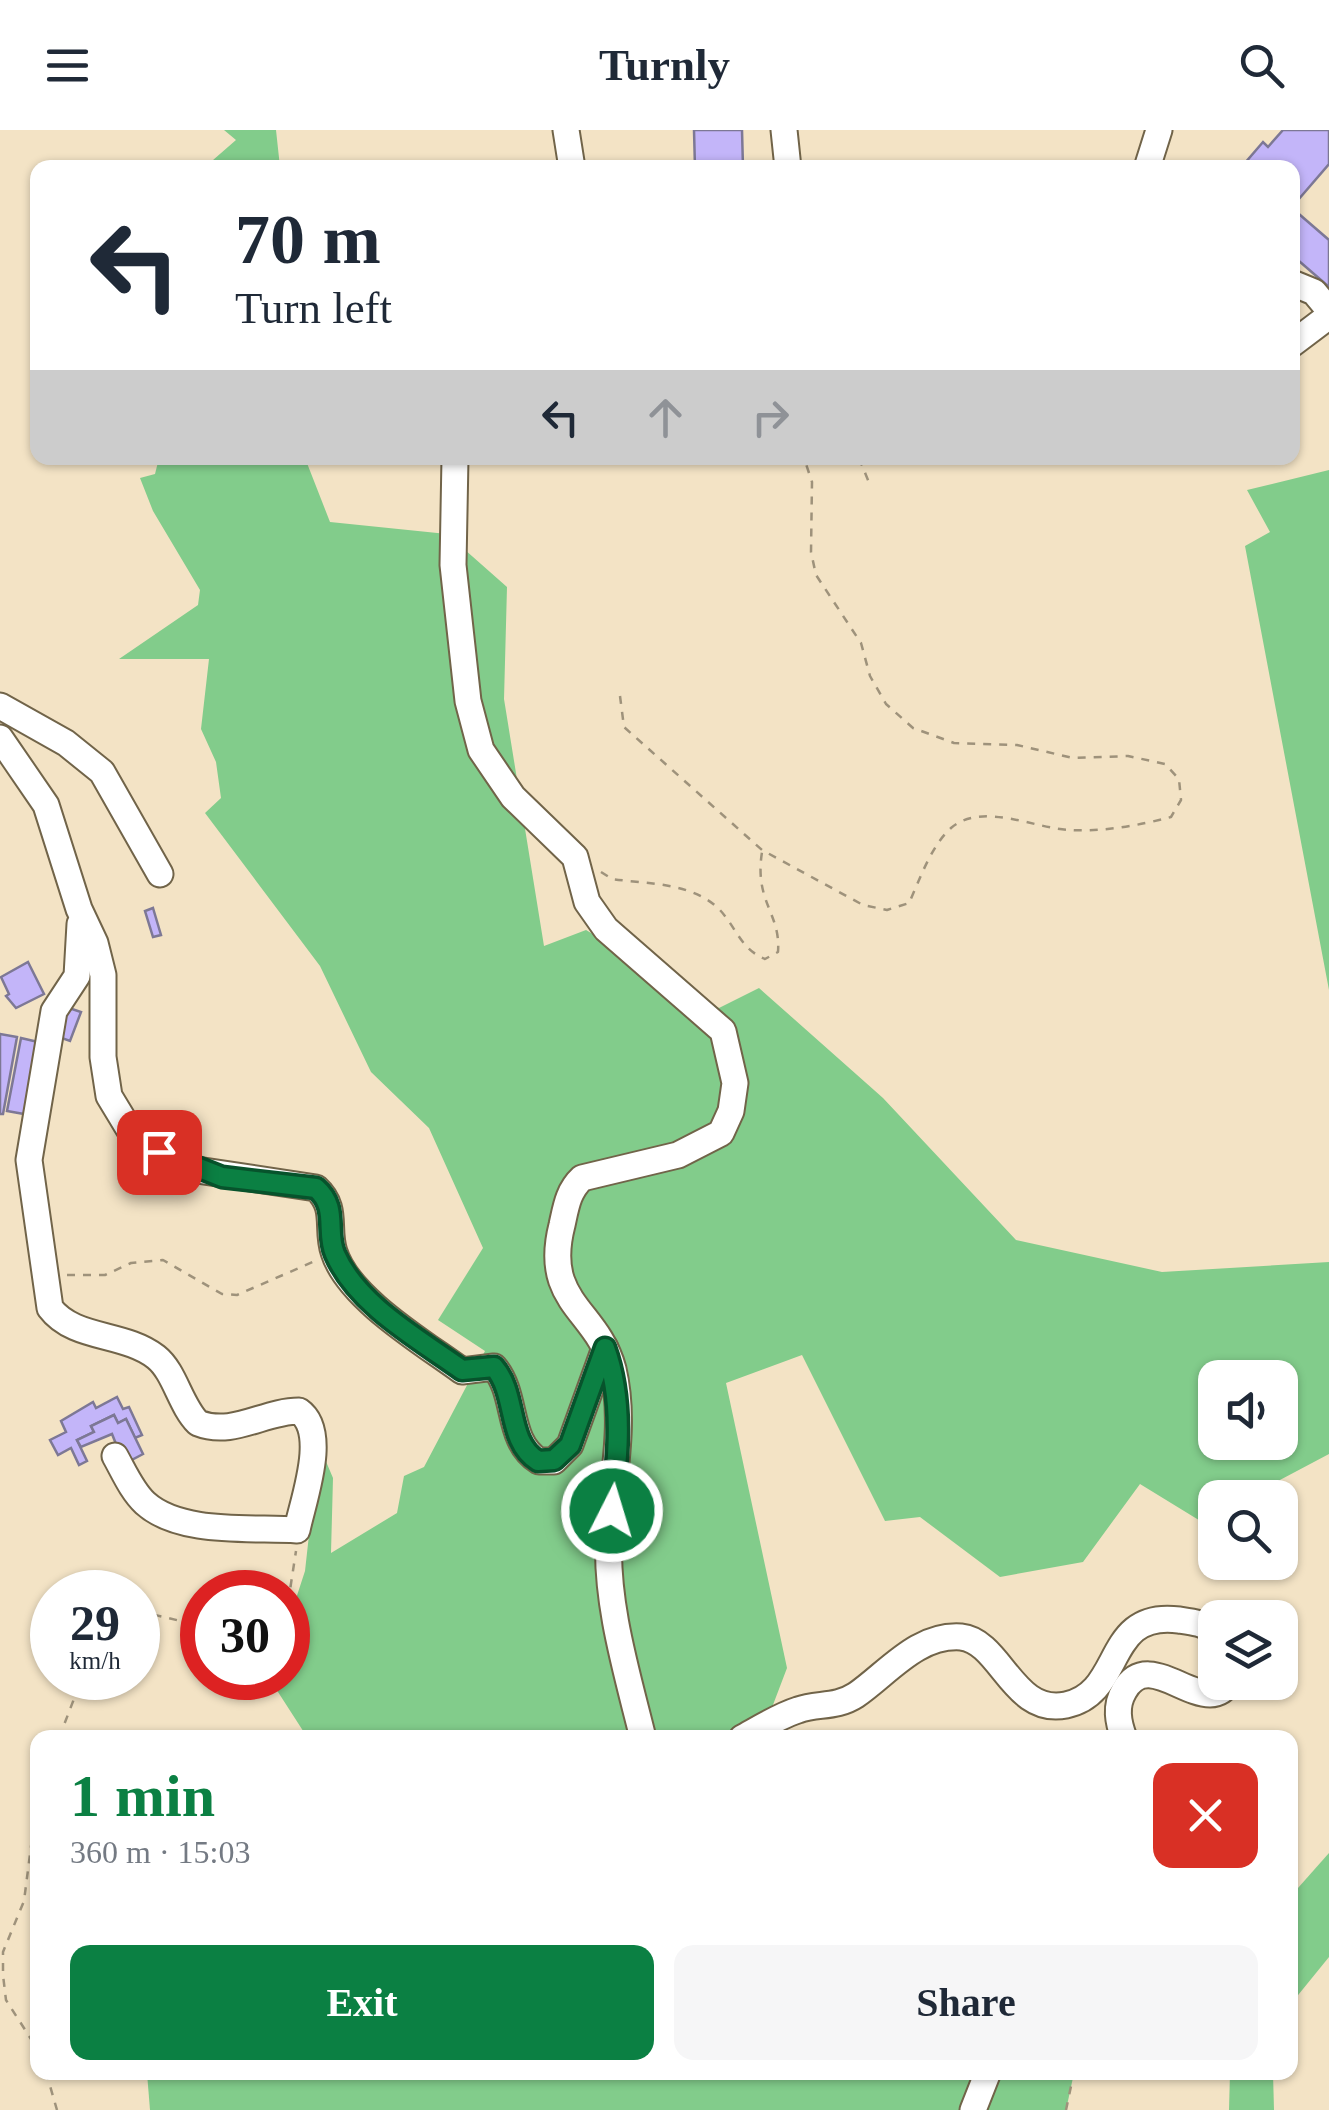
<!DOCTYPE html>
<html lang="en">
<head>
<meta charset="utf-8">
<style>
	body { margin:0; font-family:"Times New Roman",serif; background:#f6f6f7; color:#1f2937; height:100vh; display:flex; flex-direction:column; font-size:38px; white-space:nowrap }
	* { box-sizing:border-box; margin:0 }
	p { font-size:32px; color:#747a83 }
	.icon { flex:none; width:55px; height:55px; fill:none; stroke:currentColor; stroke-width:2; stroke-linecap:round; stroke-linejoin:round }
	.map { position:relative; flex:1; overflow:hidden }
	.panel { position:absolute; left:30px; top:1600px; width:1268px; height:350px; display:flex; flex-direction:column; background:#fff; border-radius:20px; box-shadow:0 2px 8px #0004 }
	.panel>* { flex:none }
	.guide { position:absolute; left:30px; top:30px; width:1270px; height:305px; border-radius:20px; box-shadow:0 2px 8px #0004; background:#fff; color:#1f2937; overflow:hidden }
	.controls { position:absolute; left:1198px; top:1230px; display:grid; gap:20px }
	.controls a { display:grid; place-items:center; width:100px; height:100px; border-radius:20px; background:#fff; box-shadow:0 2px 8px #0004; font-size:50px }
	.speed { position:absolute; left:30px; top:1440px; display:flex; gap:20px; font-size:50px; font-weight:700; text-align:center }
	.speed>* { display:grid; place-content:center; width:130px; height:130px; border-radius:50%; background:#fff; box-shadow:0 2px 8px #0004; line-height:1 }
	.speed small { font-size:25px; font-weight:400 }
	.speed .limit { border:15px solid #d22; background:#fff; color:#111 }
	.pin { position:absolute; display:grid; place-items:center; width:85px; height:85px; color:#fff; margin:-42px; border-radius:20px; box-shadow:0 5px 15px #0006 }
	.me { position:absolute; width:110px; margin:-55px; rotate:5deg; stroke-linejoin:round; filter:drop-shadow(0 0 8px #0008) }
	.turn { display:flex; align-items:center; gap:35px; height:210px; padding:0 40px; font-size:45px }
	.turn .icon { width:130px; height:130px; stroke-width:2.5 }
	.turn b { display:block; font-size:70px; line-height:85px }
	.lanes { display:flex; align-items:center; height:95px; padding:0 40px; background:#0003; justify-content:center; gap:50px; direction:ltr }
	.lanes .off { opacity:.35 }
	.round { display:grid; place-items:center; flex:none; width:105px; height:105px; border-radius:20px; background:#f6f6f7 }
	.summary { display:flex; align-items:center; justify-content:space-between; height:170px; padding:0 40px }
	h1 { font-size:60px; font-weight:800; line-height:75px; color:#0b8043 }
	.primary-button { display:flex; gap:20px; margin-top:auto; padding:20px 40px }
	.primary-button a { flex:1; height:115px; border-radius:20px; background:#0b8043; color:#fff; font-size:40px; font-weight:800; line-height:115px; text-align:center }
	.primary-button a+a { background:#f6f6f7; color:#1f2937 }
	header { display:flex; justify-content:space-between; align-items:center; height:130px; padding:0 40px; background:#fff; font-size:45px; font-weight:800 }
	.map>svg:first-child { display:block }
	.green { fill:#82cc8b; fill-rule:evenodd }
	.building { fill:#c3b5f9; stroke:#7d7895; stroke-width:2.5 }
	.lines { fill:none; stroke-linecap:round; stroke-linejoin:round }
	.minor-casing { stroke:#716449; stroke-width:29 }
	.path { stroke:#9e927b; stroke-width:2.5; stroke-dasharray:8 8; stroke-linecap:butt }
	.minor { stroke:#fff; stroke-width:25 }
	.route-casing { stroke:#07532c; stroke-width:25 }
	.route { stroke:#0b8043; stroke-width:18 }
</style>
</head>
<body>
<header><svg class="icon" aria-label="menu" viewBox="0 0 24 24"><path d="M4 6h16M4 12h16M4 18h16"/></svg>Turnly<svg class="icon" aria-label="search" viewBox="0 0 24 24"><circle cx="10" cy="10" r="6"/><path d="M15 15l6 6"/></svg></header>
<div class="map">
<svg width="1329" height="1980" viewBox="0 0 1329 1980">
	<rect width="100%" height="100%" fill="#f3e3c5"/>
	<g class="green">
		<path d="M 224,0 L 276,0 L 280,37 L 205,37 L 236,10 Z"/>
		<path d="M 159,328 L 305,328 L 330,392 L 447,404 L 507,457 L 504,569 L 544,816 L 586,800 L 719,878 L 759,858 L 883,968 L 1016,1110 L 1162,1142 L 1329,1132 L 1329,1324 L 1248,1367 L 1215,1368 L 1215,1385 L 1202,1392 L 1140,1354 L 1083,1432 L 1000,1447 L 920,1387 L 885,1391 L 802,1225 L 726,1253 L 787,1538 L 768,1588 L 733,1607 L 649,1607 L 624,1501 L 615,1408 L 625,1292 L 615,1214 L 573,1164 L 564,1142 L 565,1102 L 550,1112 C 552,1158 571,1183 599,1219 L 565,1311 L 551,1325 L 540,1326 L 532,1333 L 557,1336 L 575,1318 L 607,1239 L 613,1293 L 603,1409 L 612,1503 L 637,1607 L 307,1607 L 269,1548 L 288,1548 L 288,1493 L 305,1441 L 319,1315 L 333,1348 L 331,1423 L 397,1383 L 404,1346 L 424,1337 L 485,1221 L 438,1190 L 483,1118 L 429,998 L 371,942 L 320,836 L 205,683 L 221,668 L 216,632 L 201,599 L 209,529 L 119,529 L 198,475 L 200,460 L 153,381 L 140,348 L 155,344 ZM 1215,1248 L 1280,1248 L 1280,1312 L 1215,1312 Z"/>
		<path d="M 1329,340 L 1329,860 L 1245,416 L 1270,402 L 1247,360 Z"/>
		<path d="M 1329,1723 L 1329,1827 L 1290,1875 L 1290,1767 Z"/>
		<path d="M 147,1943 L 982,1943 L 967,1980 L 150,1980 Z"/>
		<path d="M 995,1943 L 1074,1943 L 1066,1980 L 980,1980 Z"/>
		<path d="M 1230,1943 L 1273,1943 L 1274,1980 L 1229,1980 Z"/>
	</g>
	<g class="building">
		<path d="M 694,0 L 742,0 L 743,38 L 695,38 Z"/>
		<path d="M 1283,0 L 1329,0 L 1329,34 L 1292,77 L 1292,38 L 1250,38 L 1245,33 L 1263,12 L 1268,17 Z"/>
		<path d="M 1292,78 L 1329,110 L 1329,157 L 1292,125 Z"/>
		<path d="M 153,778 L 161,805 L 153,807 L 145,781 Z"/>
		<path d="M 28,832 L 44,864 L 16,878 L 6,866 L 9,864 L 1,847 Z"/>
		<path d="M 66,877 L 81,882 L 70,911 L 56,906 Z"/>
		<path d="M 0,904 L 17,907 L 3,984 L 0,984 Z"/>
		<path d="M 21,908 L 38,912 L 24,984 L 7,981 Z"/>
		<path d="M 117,1267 L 123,1279 L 129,1277 L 142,1305 L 135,1308 L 126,1289 L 118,1293 L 114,1285 L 91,1296 L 94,1302 L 77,1310 L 87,1331 L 79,1335 L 71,1318 L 58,1325 L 50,1310 L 66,1302 L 61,1291 L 93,1272 L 96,1278 Z"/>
		<path d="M 114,1285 L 118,1293 L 126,1289 L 143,1324 L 124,1334 L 112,1304 L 81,1317 L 77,1310 L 94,1302 L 91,1296 Z"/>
	</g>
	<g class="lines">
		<defs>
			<g id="minor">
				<path d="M 566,0 L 572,38"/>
				<path d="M 784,0 L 788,38"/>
				<path d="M 1147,38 L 1159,0"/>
				<path d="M 1292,153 L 1314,162 L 1329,180"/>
				<path d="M 1292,214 L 1329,186"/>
				<path d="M 455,328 L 453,435 L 468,571 L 481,620 L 513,667 L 575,727 L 587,772 L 606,799 L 723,901 L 735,953 L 731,981 L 721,1003 L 678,1025 L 582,1048 C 568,1061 566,1077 562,1095 C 542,1173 597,1179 613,1239 C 626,1294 612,1350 609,1405 C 605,1472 627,1543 643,1608"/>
				<path d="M 0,576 L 66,613 L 102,642 L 160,744"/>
				<path d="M 0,608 L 46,675 L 79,779 L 95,813 L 103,845 L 103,927 L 109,966 L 129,999 L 159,1022 L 197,1040 L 316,1058 C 338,1078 326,1098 334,1122 C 348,1168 424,1213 462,1241 L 494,1237 C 518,1265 506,1311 539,1331 L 554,1331 L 570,1315 L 605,1218"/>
				<path d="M 80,794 L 77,846 L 54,881 L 29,1030 L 50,1178 C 74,1210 124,1202 156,1227 C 175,1242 180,1275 198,1293 C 233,1307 264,1281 299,1281 C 329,1302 303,1370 297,1400 C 252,1397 180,1405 145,1373 C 132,1361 124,1342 115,1326"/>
				<path d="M 742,1608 C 760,1598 779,1586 798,1580 C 818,1573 836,1578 856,1565 C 888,1543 917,1504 961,1507 C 1001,1511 1013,1586 1066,1575 C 1125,1563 1103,1480 1179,1490 C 1193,1492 1203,1493 1215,1501"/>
				<path d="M 1124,1608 C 1118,1592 1115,1576 1124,1561 C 1145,1523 1182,1564 1210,1564 C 1220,1564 1224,1559 1230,1552"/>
				<path d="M 973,1980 L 988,1942"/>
			</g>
		</defs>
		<use href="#minor" class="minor-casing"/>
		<g class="path">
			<path d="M 859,328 L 870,355"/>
			<path d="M 620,566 L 624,597 L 762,720 L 863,775 L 887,780 L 909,773 C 920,749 931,716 951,698 C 982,671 1035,699 1071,700 C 1103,702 1141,695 1171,687 L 1181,670 L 1179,649 L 1165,634 L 1128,626 L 1073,628 L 1017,615 L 954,613 L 913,598 L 886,574 L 870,546 L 861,513 L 816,445 L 811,422 L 812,352 L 804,328"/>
			<path d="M 601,742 L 612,749 C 647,754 690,752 718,778 C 736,796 740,819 765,829 L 778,822 C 781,783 754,772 762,722"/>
			<path d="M 67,1145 L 105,1145 L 131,1133 L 163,1130 L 222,1164 L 237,1165 L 315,1131"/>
			<path d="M 288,1473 L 296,1421"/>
			<path d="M 138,1481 L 202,1496"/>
			<path d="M 59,1608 L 82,1548"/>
			<path d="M 38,1662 L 24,1771 L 3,1822 L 3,1845 L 6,1870 L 38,1920"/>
			<path d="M 46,1942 L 57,1980"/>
			<path d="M 1066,1980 L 1074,1942"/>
		</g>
		<use href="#minor" class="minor"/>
	</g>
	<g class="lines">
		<defs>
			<path id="route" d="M 159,1022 L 222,1047 L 316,1058 C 339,1078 325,1101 335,1124 C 357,1175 419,1209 462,1240 L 494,1237 C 518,1265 506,1311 538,1331 L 554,1330 L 570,1315 L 605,1218 C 624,1270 618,1326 612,1381"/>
		</defs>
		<use href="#route" class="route-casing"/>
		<use href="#route" class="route"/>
	</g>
</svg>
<div class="controls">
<a><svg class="icon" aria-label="sound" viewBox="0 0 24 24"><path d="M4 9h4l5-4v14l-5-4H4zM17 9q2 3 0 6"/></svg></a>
<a><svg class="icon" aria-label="search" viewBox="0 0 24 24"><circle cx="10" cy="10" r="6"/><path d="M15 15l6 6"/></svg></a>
<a><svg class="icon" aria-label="layers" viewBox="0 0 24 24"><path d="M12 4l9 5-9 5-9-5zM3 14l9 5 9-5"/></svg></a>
</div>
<div class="speed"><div>29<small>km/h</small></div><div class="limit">30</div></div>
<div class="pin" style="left:159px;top:1022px;background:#d93025"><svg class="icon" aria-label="arrive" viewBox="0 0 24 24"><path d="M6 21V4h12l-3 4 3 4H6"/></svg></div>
<svg class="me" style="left:612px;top:1381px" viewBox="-20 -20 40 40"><circle r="17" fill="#0b8043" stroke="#fff" stroke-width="3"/><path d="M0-11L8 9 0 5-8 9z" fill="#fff"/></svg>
<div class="guide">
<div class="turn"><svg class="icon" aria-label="left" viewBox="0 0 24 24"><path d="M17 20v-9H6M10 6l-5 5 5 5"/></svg><div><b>70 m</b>Turn left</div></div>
<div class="lanes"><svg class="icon" aria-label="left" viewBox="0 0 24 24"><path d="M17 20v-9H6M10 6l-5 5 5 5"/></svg><svg class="icon off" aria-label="ahead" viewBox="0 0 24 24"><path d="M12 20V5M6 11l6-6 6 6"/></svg><svg class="icon off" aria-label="right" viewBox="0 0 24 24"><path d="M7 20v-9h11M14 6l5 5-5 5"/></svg></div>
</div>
<section class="panel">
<div class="summary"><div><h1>1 min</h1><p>360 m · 15:03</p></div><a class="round" style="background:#d93025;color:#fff"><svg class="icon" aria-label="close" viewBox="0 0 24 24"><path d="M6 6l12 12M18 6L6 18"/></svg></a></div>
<div class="primary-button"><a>Exit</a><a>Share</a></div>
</section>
</div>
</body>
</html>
